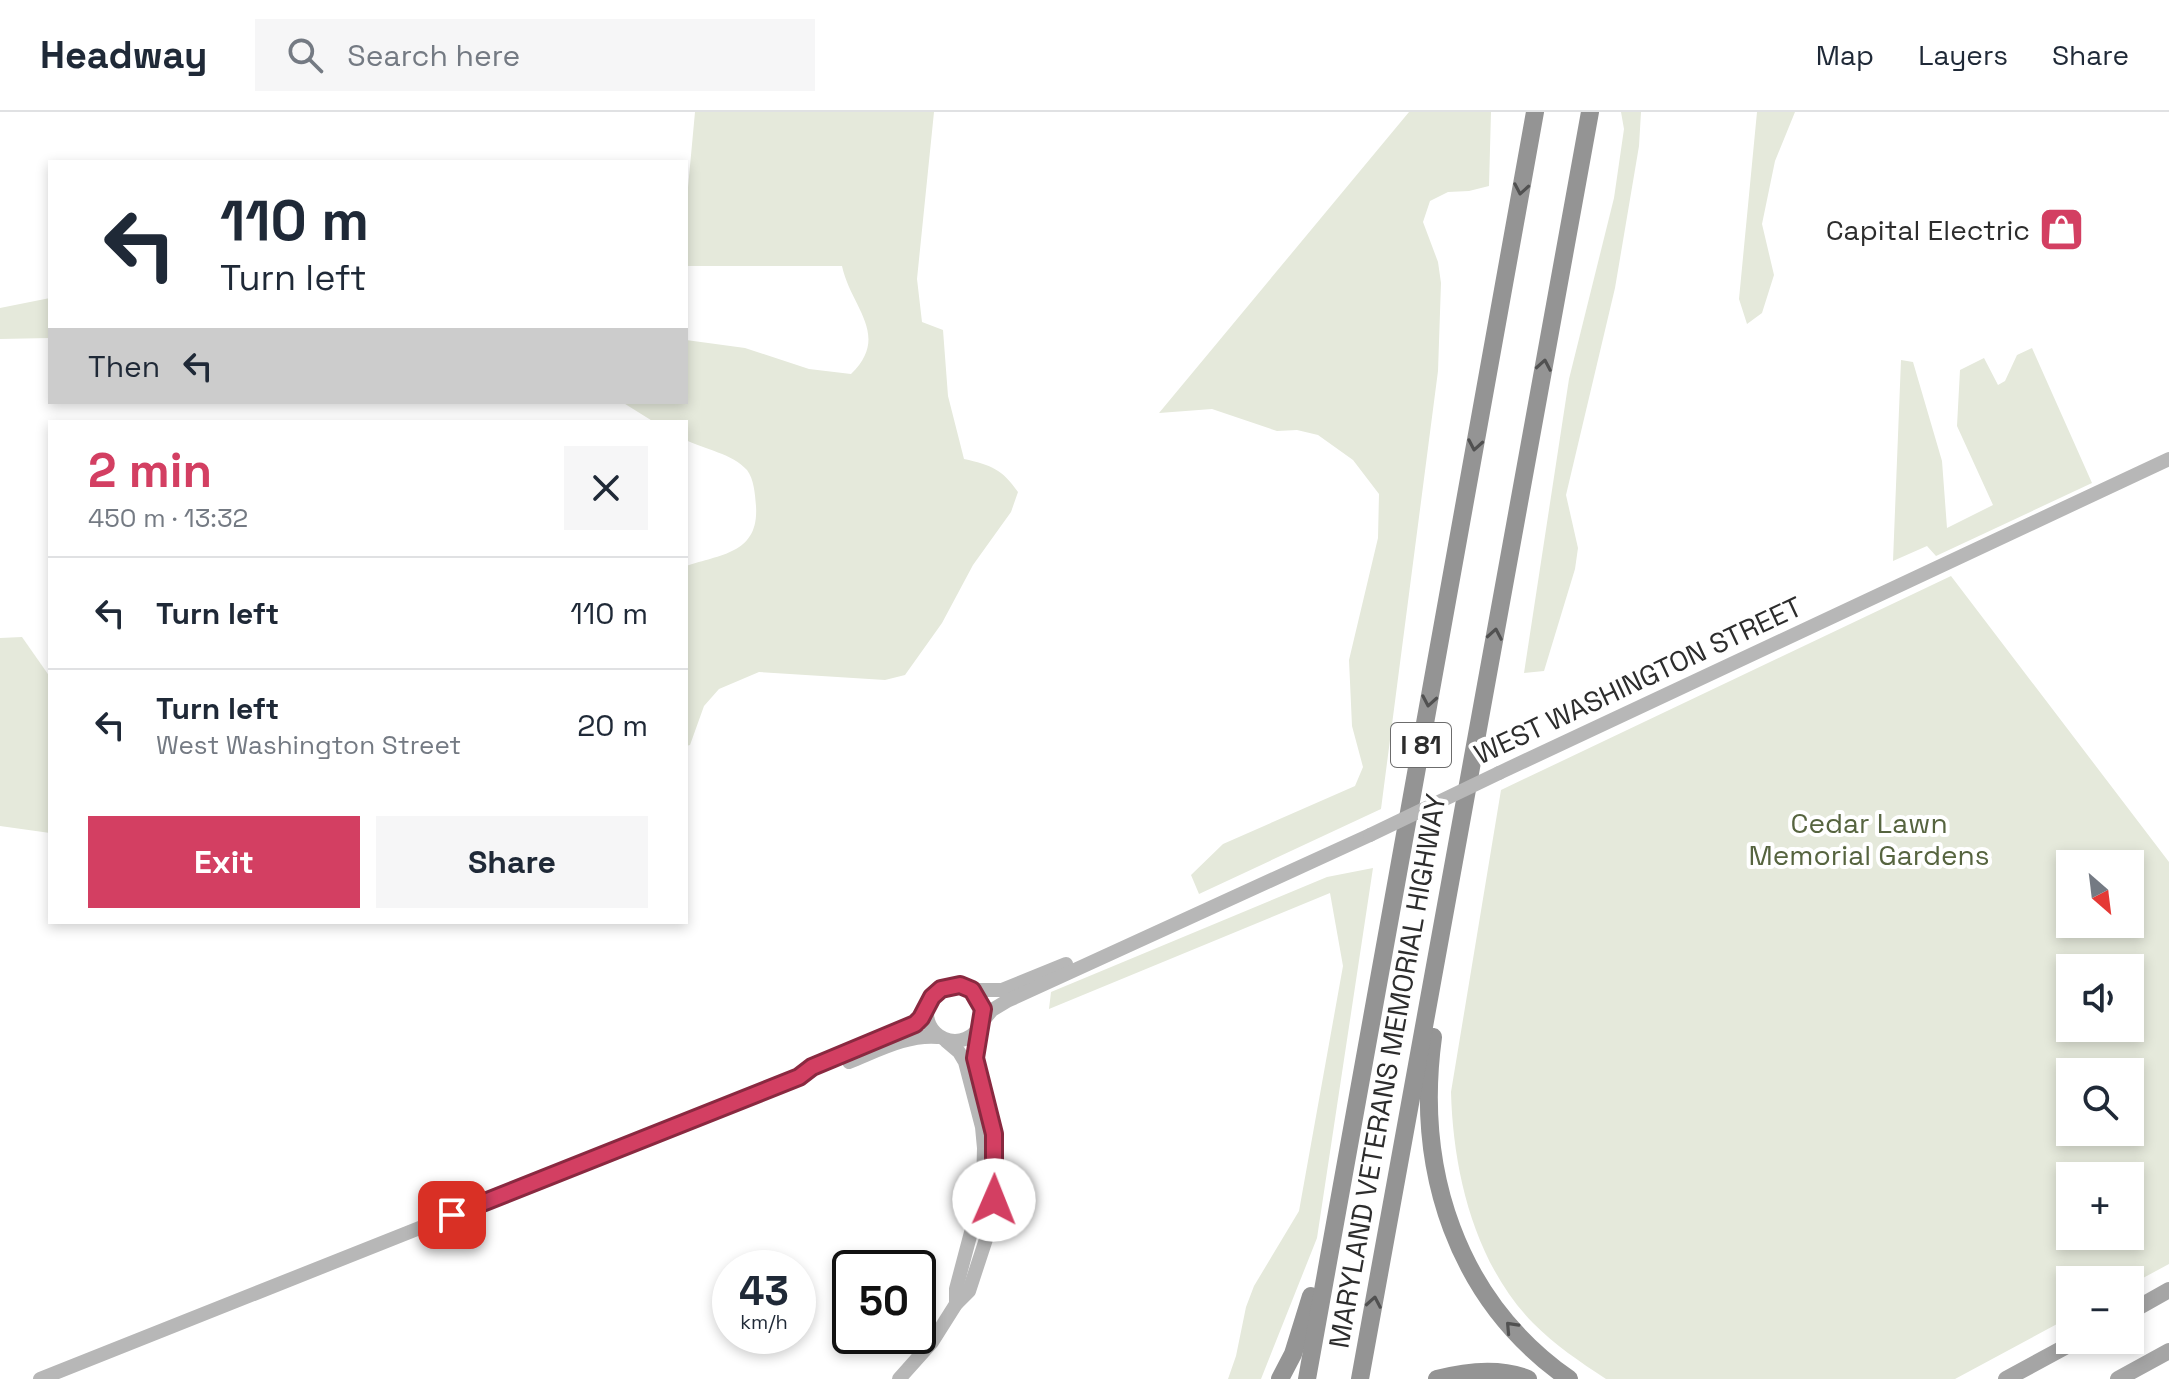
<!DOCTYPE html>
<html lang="en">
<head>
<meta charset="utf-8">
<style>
	body { margin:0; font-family:"Space Grotesk",sans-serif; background:#f6f6f7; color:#1f2937; height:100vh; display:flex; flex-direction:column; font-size:30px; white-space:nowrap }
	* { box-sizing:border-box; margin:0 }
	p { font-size:26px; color:#747a83 }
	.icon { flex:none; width:44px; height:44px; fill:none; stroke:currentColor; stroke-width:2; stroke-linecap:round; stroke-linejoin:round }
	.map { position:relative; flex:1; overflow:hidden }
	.sheet { position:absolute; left:48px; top:308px; width:640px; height:504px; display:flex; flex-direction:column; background:#fff; border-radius:0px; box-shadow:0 4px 12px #0003 }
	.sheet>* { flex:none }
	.guide { position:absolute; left:48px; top:48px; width:640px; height:244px; border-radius:0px; box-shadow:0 4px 12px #0003; background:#fff; color:#1f2937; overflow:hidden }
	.needle { width:52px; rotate:152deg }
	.controls { position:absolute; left:2056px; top:738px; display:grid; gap:16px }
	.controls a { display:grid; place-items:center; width:88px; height:88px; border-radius:0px; background:#fff; box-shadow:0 4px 12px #0003; font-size:40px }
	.speed { position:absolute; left:712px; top:1138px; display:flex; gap:16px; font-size:40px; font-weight:700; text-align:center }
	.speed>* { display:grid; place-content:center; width:104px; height:104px; border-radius:50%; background:#fff; box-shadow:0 4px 12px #0003; line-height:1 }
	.speed small { font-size:20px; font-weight:400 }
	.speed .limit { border:4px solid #111; border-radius:12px; background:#fff; color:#111 }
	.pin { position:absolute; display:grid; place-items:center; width:68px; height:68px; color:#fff; margin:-34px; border-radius:16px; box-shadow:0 4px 12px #0006 }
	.me { position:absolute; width:88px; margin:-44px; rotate:1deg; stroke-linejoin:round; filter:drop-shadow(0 0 6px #0008) }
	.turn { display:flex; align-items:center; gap:28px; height:168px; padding:0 40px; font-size:36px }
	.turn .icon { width:104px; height:104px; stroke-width:2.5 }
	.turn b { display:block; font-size:56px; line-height:68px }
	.then { display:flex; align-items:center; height:76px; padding:0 40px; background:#0003; gap:16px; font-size:30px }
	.round { display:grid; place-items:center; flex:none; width:84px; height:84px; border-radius:0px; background:#f6f6f7 }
	.head { display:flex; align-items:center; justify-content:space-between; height:136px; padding:0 40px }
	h1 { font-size:48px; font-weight:800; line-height:60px; color:#d33f62 }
	.cta { display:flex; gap:16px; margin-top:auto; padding:16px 40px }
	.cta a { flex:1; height:92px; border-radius:0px; background:#d33f62; color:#fff; font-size:32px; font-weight:800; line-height:92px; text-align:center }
	.cta a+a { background:#f6f6f7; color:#1f2937 }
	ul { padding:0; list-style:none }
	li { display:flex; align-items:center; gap:24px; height:112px; padding:0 40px; border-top:2px solid #e0e1e3 }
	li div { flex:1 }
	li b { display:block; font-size:30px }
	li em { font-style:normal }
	header { display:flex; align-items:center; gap:48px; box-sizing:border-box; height:112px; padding:0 40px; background:#fff; border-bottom:2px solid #e0e1e3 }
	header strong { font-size:38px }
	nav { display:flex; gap:44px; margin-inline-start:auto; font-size:28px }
	.search { width:560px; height:72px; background:#f6f6f7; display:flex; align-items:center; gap:20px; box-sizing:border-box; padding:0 28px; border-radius:0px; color:#747a83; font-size:30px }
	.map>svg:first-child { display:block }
	.green { fill:#e5e9db; fill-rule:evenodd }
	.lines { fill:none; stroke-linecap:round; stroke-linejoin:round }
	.secondary { stroke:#b7b7b7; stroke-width:14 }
	.primary { stroke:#a5a5a5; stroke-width:16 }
	.highway { stroke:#949494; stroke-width:18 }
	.secondary-bridge { stroke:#b7b7b7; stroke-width:14 }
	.oneway { stroke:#515151 }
	.route-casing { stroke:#892940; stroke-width:20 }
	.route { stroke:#d33f62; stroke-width:14 }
	.labels { text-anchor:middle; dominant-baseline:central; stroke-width:8; stroke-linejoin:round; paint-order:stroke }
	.shield { fill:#fff; stroke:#6c6c6c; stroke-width:2 }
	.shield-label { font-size:26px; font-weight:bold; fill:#2d2d2d }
	.poi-label { font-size:28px; fill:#2d2d2d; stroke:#fff; text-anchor:end }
	.street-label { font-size:28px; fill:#2d2d2d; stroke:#fff }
	.park-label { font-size:28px; fill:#56643f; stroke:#fff }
</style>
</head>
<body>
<header>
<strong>Headway</strong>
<div class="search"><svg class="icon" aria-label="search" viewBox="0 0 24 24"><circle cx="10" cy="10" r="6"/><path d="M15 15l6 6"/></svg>Search here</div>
<nav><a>Map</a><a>Layers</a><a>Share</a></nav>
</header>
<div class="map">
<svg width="2169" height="1267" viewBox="0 0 2169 1267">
	<rect width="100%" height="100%" fill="#fff"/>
	<g class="green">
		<path d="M 695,0 L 934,0 L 917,167 L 922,210 L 943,218 L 948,284 L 964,347 C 991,353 1002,357 1018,380 L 1011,400 L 973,453 L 942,511 L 905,563 L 885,568 L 759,560 L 719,577 L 704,594 L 690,633 L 686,634 L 686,454 C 722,442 759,441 756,394 C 755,382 754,367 747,358 C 733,342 704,337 686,328 L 686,310 L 654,310 L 622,290 L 686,290 L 686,228 L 745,236 L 809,257 L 851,262 C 891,223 851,196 842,154 L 686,154 L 686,97 Z"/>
		<path d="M 1409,0 L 1491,0 L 1489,74 L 1469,79 L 1448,80 L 1430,89 L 1423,110 L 1438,150 L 1441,171 L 1438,259 L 1381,697 L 1199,782 L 1191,763 L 1223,732 L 1355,674 L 1363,655 L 1352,614 L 1349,548 L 1378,426 L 1379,382 L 1353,348 L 1318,323 L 1297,318 L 1277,319 L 1212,297 L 1159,301 Z"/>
		<path d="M 1621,0 L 1641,0 L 1639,34 L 1615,176 L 1566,383 L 1578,436 L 1575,457 L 1544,559 L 1524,561 L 1569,267 L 1614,86 L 1624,17 Z"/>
		<path d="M 1757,0 L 1795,0 L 1775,49 L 1762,112 L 1774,163 L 1762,201 L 1747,212 L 1739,187 Z"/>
		<path d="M 50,186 L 50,226 L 0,227 L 0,196 Z"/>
		<path d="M 2032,236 L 2092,371 L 1936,444 L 1927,434 L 1893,449 L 1901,248 L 1913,250 L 1942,349 L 1947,416 L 1993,393 L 1957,314 L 1960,258 L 1984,246 L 1998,273 L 2005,269 L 2017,243 Z"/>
		<path d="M 1951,464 L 2169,750 L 2169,1152 L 2130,1173 L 2130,1168 L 2070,1168 L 2070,1205 L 1955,1267 L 1606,1267 C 1580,1250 1555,1233 1533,1211 C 1475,1152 1453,1060 1451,980 L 1501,678 ZM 2130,752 L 2130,812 L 2070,812 L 2070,752 ZM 2130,856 L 2130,916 L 2070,916 L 2070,856 ZM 2070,960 L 2130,960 L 2130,1020 L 2070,1020 ZM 2070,1064 L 2130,1064 L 2130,1124 L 2070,1124 Z"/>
		<path d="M 22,525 L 50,565 L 50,721 L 0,714 L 0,526 Z"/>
		<path d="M 1373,756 L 1317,1126 L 1261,1267 L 1228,1267 L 1236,1244 L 1246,1195 L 1254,1174 L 1299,1099 L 1343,854 L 1330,781 L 1049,897 L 1051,880 L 1327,765 Z"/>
	</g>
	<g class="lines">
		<g class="secondary">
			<path d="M 1499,661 L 2169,347"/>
			<circle cx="955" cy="901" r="28"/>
			<path d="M 972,878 L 1002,878 L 1066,852"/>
			<path d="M 982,910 L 992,898 L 1007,889 L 1370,723"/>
			<path d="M 946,929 L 959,940 L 965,950 L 982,1015 L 984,1036 L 983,1075 L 956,1177 L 956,1192"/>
			<path d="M 849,950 C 877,939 908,922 938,925"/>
			<path d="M 40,1267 L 799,965 L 812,955 L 915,912 L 927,897"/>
			<path d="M 899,1267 L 932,1230 L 956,1192 L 969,1179 L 990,1115 L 994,1088 L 994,1022 L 975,946 L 978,918"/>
		</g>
		<g class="primary">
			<path d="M 2130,1200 L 2169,1178"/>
			<path d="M 2006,1267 L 2078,1228"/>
			<path d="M 2118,1267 L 2169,1239"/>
		</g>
		<g class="highway">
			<path d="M 1433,925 C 1415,1058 1456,1188 1569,1267"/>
			<path d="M 1280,1267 L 1293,1242 L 1311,1184"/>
			<path d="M 1307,1267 L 1535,0"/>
			<path d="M 1360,1267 L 1590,0"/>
			<path d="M 1437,1267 C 1467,1259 1499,1255 1528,1267"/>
		</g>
		<path class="secondary-bridge" d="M 1370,723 L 1499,661"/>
	</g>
	<defs><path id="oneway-chevron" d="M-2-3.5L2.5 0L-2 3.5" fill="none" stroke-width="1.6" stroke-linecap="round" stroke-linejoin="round" transform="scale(2)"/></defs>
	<g class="oneway">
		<use href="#oneway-chevron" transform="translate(1521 77) rotate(100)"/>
		<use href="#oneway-chevron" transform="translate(1544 253) rotate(-80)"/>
		<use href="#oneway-chevron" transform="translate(1475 333) rotate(100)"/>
		<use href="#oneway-chevron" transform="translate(1495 522) rotate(-80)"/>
		<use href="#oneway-chevron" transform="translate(1429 589) rotate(100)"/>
		<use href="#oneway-chevron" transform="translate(1374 1190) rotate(-80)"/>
		<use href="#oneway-chevron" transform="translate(1511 1215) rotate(-133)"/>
	</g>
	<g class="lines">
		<defs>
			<path id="route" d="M 452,1103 L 799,965 L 812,955 L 915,912 L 921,906 L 932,885 L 941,877 L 960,873 L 972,878 L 983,897 L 975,946 L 994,1022 L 994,1088"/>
		</defs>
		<use href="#route" class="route-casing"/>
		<use href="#route" class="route"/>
	</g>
	<defs>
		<symbol id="shop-square" viewBox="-11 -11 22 22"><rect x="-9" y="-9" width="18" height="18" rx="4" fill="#d33f62" stroke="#fff"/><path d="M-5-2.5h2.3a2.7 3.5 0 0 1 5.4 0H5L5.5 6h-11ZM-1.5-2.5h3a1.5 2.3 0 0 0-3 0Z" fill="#fff"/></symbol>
	</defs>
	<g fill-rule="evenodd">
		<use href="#shop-square" x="2036" y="92" width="51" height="51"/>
	</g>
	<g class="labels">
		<rect class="shield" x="1391" y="611" width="60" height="44" rx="6"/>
		<g class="shield-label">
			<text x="1421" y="633">I 81</text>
		</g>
		<g class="poi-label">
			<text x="2030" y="118">Capital Electric</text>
		</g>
		<g class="street-label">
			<text transform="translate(1638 568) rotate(-25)">WEST WASHINGTON STREET</text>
			<text transform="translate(1387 959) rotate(-80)">MARYLAND VETERANS MEMORIAL HIGHWAY</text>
		</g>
		<g class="park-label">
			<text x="1869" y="711">Cedar Lawn<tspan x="1869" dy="32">Memorial Gardens</tspan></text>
		</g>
	</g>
</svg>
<div class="controls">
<a><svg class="needle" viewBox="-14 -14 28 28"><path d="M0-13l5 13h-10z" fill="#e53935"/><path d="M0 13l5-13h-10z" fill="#747a83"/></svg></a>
<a><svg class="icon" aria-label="sound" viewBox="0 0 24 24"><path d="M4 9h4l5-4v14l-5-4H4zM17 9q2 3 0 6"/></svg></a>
<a><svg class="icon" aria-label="search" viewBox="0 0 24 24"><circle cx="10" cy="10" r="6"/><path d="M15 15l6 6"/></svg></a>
<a>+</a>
<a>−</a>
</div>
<div class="speed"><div>43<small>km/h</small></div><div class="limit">50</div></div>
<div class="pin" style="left:452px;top:1103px;background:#d93025"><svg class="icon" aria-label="arrive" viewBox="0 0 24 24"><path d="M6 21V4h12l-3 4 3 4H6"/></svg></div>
<svg class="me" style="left:994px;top:1088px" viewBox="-20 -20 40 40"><circle r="19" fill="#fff"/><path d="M0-13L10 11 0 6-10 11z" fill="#d33f62"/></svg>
<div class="guide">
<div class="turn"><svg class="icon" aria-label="left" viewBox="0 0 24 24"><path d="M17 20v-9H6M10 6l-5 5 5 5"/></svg><div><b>110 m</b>Turn left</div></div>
<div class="then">Then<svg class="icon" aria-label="left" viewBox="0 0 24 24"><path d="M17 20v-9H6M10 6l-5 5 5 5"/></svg></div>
</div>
<section class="sheet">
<div class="head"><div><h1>2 min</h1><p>450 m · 13:32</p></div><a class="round"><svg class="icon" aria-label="close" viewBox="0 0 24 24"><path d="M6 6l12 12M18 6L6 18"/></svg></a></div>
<ul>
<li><svg class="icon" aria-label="left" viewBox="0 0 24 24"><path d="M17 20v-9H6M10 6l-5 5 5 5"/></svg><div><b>Turn left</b></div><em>110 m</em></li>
<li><svg class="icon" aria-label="left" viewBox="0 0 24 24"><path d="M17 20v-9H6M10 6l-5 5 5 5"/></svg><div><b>Turn left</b><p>West Washington Street</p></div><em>20 m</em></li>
</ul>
<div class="cta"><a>Exit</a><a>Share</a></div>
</section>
</div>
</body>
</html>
